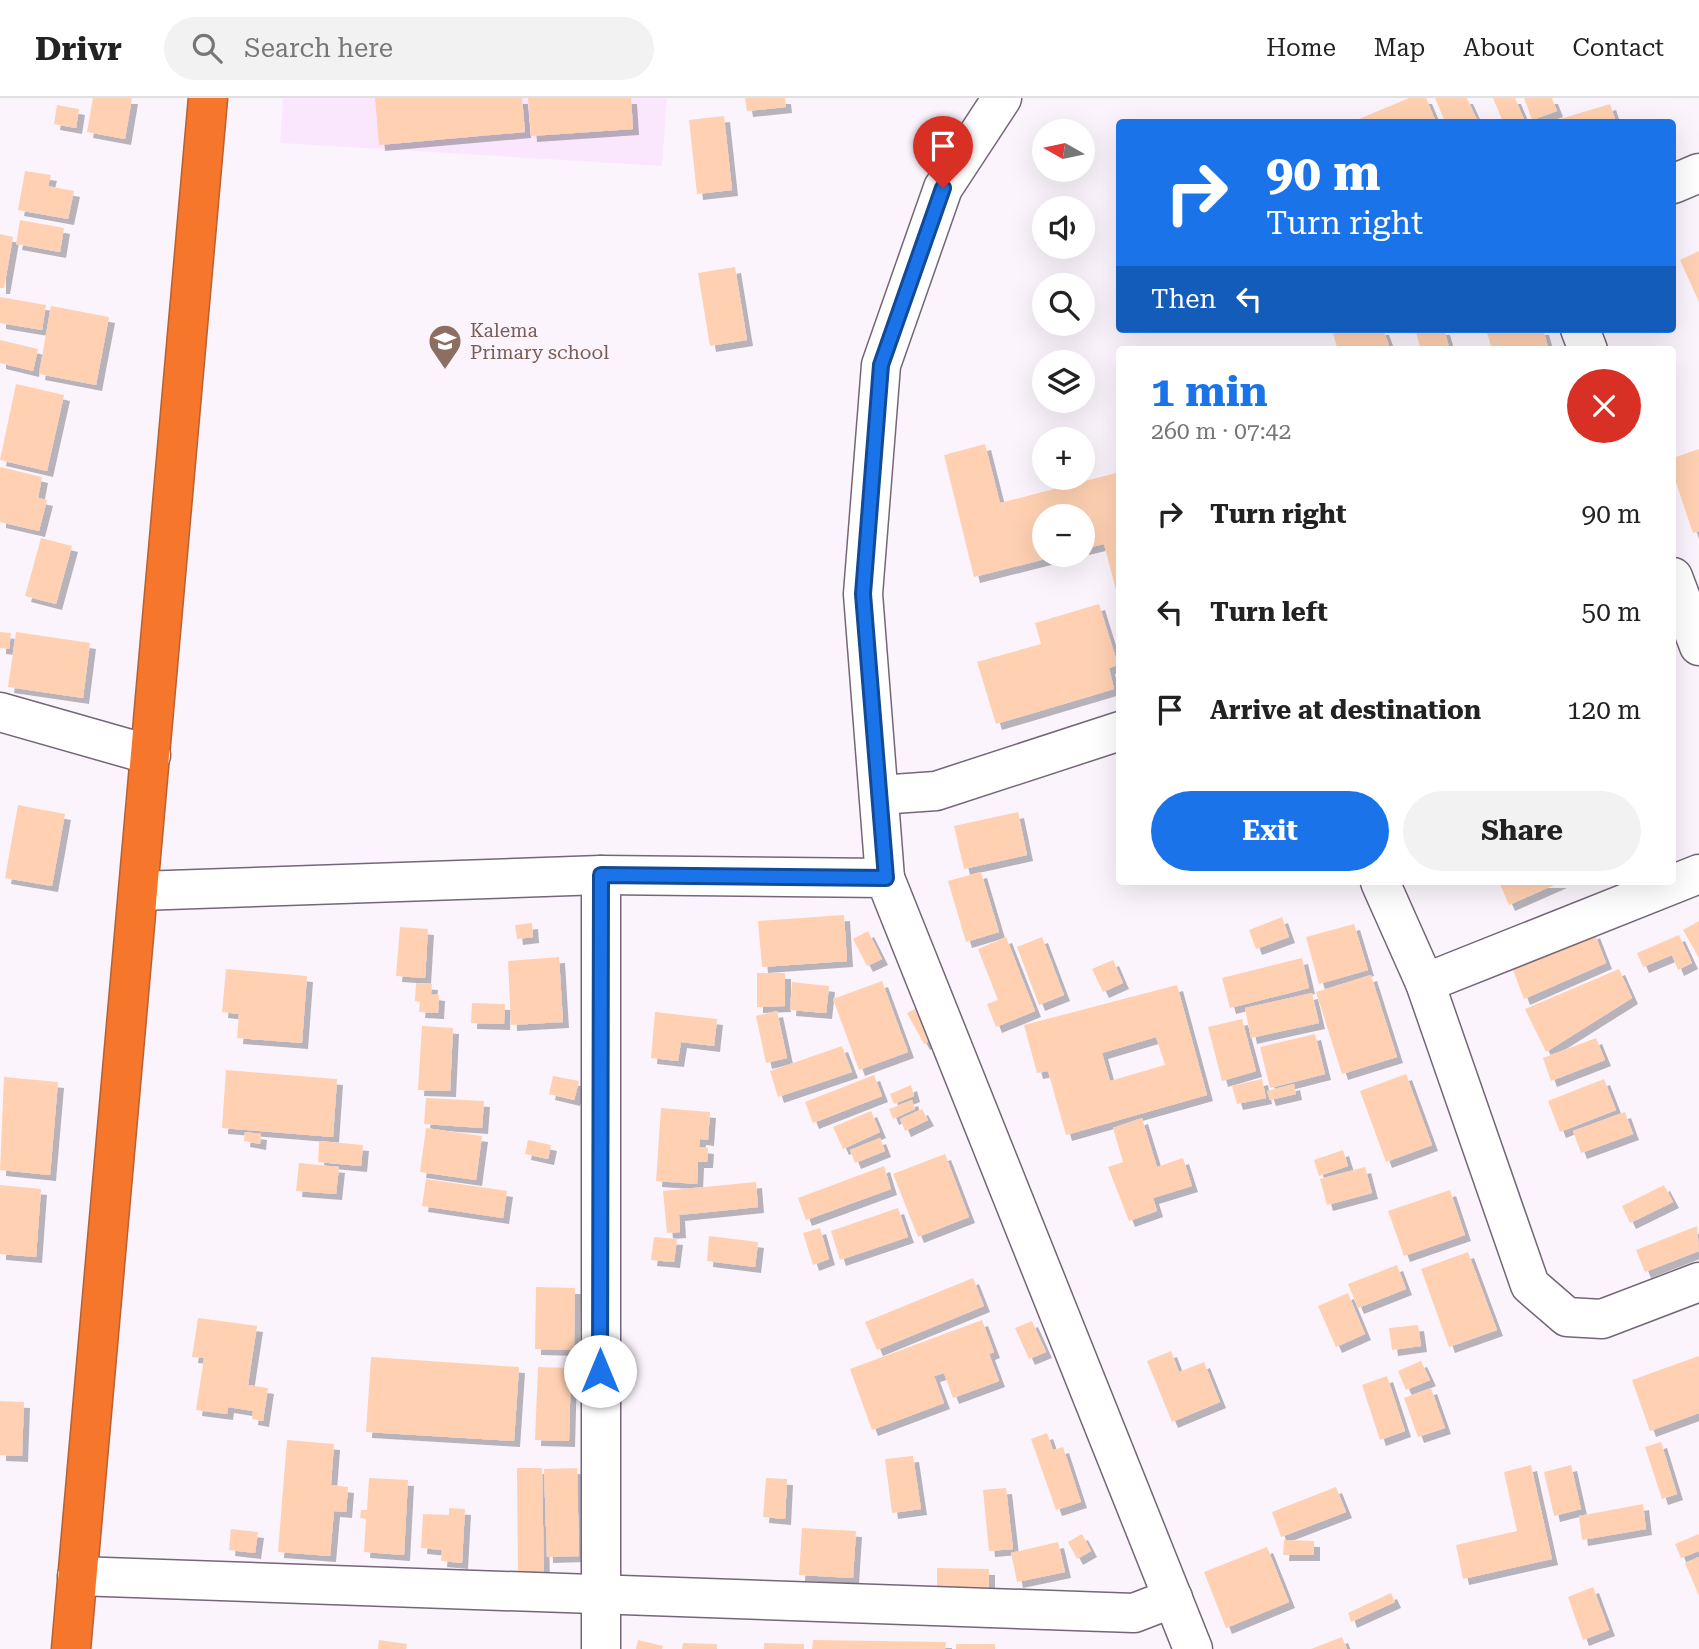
<!DOCTYPE html>
<html lang="en">
<head>
<meta charset="utf-8">
<style>
	body { margin:0; font-family:"Roboto Serif",serif; background:#f2f2f2; color:#222; height:100vh; display:flex; flex-direction:column; font-size:26px; white-space:nowrap }
	* { box-sizing:border-box; margin:0 }
	p { font-size:23px; color:#767676 }
	.icon { flex:none; width:38px; height:38px; fill:none; stroke:currentColor; stroke-width:2; stroke-linecap:round; stroke-linejoin:round }
	.map { position:relative; flex:1; overflow:hidden }
	.drawer { position:absolute; left:1116px; top:248px; width:560px; height:539px; display:flex; flex-direction:column; background:#fff; border-radius:7px; box-shadow:0 7px 28px #0002 }
	.drawer>* { flex:none }
	.top-card { position:absolute; left:1116px; top:21px; width:560px; height:214px; border-radius:7px; box-shadow:0 7px 28px #0002; background:#1a73e8; color:#fff; overflow:hidden }
	.needle { width:46px; rotate:279deg }
	.buttons { position:absolute; left:1032px; top:21px; display:grid; gap:14px }
	.buttons a { display:grid; place-items:center; width:63px; height:63px; border-radius:50%; background:#fff; box-shadow:0 7px 28px #0002; font-size:35px }
	.pin { position:absolute; display:grid; place-items:center; width:60px; height:60px; color:#fff; margin:-72px -30px; border-radius:50% 50% 50% 0; rotate:-45deg; box-shadow:0 0 7px #0007 }
	.pin .icon { rotate:45deg }
	.me { position:absolute; width:77px; margin:-38px; rotate:0deg; stroke-linejoin:round; filter:drop-shadow(0 0 5px #0008) }
	.turn { display:flex; align-items:center; gap:24px; height:147px; padding:0 35px; font-size:32px }
	.turn .icon { width:91px; height:91px; stroke-width:2.5 }
	.turn b { display:block; font-size:49px; line-height:60px }
	.then { display:flex; align-items:center; height:66px; padding:0 35px; background:#0003; gap:14px; font-size:26px }
	.round { display:grid; place-items:center; flex:none; width:74px; height:74px; border-radius:37px; background:#f2f2f2 }
	.head { display:flex; align-items:center; justify-content:space-between; height:119px; padding:0 35px }
	h1 { font-size:42px; font-weight:700; line-height:52px; color:#1a73e8 }
	.primary-button { display:flex; gap:14px; margin-top:auto; padding:14px 35px }
	.primary-button a { flex:1; height:80px; border-radius:42px; background:#1a73e8; color:#fff; font-size:28px; font-weight:700; line-height:80px; text-align:center }
	.primary-button a+a { background:#f2f2f2; color:#222 }
	ul { padding:0; list-style:none }
	li { display:flex; align-items:center; gap:21px; height:98px; padding:0 35px }
	li div { flex:1 }
	li b { display:block; font-size:26px }
	li em { font-style:normal }
	header { display:flex; align-items:center; gap:42px; box-sizing:border-box; height:98px; padding:0 35px; background:#fff; border-bottom:2px solid #e0e0e0 }
	header strong { font-size:33px }
	nav { display:flex; gap:38px; margin-inline-start:auto; font-size:24px }
	.search { width:490px; height:63px; background:#f2f2f2; display:flex; align-items:center; gap:18px; box-sizing:border-box; padding:0 24px; border-radius:38px; color:#767676; font-size:26px }
	.map>svg:first-child { display:block }
	.built { fill:#fae7fe }
	.building { fill:#ffd1b2; fill-rule:evenodd; filter:url(#shadow) }
	.lines { fill:none; stroke-linecap:round; stroke-linejoin:round }
	.minor-casing { stroke:#756579; stroke-width:41 }
	.highway-casing { stroke:#b66133; stroke-width:41 }
	.minor { stroke:#fff; stroke-width:38 }
	.highway { stroke:#f6762c; stroke-width:38 }
	.route-casing { stroke:#114b97; stroke-width:18 }
	.route { stroke:#1a73e8; stroke-width:12 }
	.labels { text-anchor:middle; dominant-baseline:central; stroke-width:5; stroke-linejoin:round; paint-order:stroke }
	.education-label { font-size:19px; fill:#785e54; stroke:#fbf4fd; text-anchor:start }
</style>
</head>
<body>
<header>
<strong>Drivr</strong>
<div class="search"><svg class="icon" aria-label="search" viewBox="0 0 24 24"><circle cx="10" cy="10" r="6"/><path d="M15 15l6 6"/></svg>Search here</div>
<nav><a>Home</a><a>Map</a><a>About</a><a>Contact</a></nav>
</header>
<div class="map">
<svg width="1699" height="1551" viewBox="0 0 1699 1551">
	<defs>
		<filter id="shadow"><feDropShadow dx="6" dy="6" stdDeviation="0" flood-color="#0004"/></filter>
	</defs>
	<rect width="100%" height="100%" fill="#fbf4fd"/>
	<path class="built" d="M 283,0 L 667,0 L 662,68 L 280,45 Z"/>
	<g class="building">
		<path d="M 93,0 L 132,0 L 125,41 L 87,34 Z"/>
		<path d="M 375,0 L 522,0 L 525,34 L 379,47 Z"/>
		<path d="M 528,0 L 631,0 L 633,31 L 531,38 Z"/>
		<path d="M 745,0 L 785,0 L 786,9 L 747,13 Z"/>
		<path d="M 1409,0 L 1426,0 L 1436,24 L 1352,24 Z"/>
		<path d="M 1435,0 L 1467,0 L 1478,24 L 1445,24 Z"/>
		<path d="M 1493,0 L 1515,0 L 1525,24 L 1503,24 Z"/>
		<path d="M 1524,0 L 1552,0 L 1557,13 L 1532,22 Z"/>
		<path d="M 1610,6 L 1616,24 L 1550,24 Z"/>
		<path d="M 57,7 L 79,11 L 76,30 L 54,26 Z"/>
		<path d="M 724,18 L 732,92 L 697,96 L 689,22 Z"/>
		<path d="M 25,73 L 51,77 L 48,88 L 74,93 L 68,121 L 18,112 Z"/>
		<path d="M 20,122 L 64,130 L 60,154 L 16,146 Z"/>
		<path d="M 0,136 L 13,139 L 4,190 L 0,190 Z"/>
		<path d="M 1699,153 L 1699,204 L 1680,162 Z"/>
		<path d="M 735,169 L 747,242 L 710,248 L 698,175 Z"/>
		<path d="M 0,199 L 46,207 L 42,232 L 0,225 Z"/>
		<path d="M 51,208 L 109,219 L 96,287 L 39,276 Z"/>
		<path d="M 1348,231 L 1383,231 L 1389,247 L 1374,252 L 1338,252 L 1333,236 Z"/>
		<path d="M 1415,231 L 1444,231 L 1450,252 L 1421,252 Z"/>
		<path d="M 1486,231 L 1543,231 L 1549,252 L 1492,252 Z"/>
		<path d="M 0,242 L 38,251 L 33,273 L 0,265 Z"/>
		<path d="M 16,286 L 64,297 L 47,373 L 0,362 Z"/>
		<path d="M 985,346 L 1000,405 L 1120,374 L 1120,508 L 1104,446 L 1083,451 L 1083,418 L 1045,418 L 1045,457 L 1057,458 L 974,479 L 944,357 Z"/>
		<path d="M 1699,351 L 1699,433 L 1693,435 L 1673,376 L 1673,360 Z"/>
		<path d="M 0,369 L 42,379 L 38,400 L 47,402 L 39,433 L 0,424 Z"/>
		<path d="M 41,440 L 72,448 L 56,506 L 25,498 Z"/>
		<path d="M 1099,506 L 1118,567 L 1109,570 L 1114,591 L 996,626 L 977,564 L 1041,546 L 1035,525 Z"/>
		<path d="M 0,534 L 11,535 L 9,551 L 0,550 Z"/>
		<path d="M 16,534 L 90,545 L 83,600 L 8,589 Z"/>
		<path d="M 18,707 L 65,716 L 52,788 L 5,780 Z"/>
		<path d="M 1018,714 L 1027,757 L 964,771 L 954,728 Z"/>
		<path d="M 981,774 L 999,834 L 966,844 L 948,783 Z"/>
		<path d="M 1499,784 L 1561,784 L 1509,807 Z"/>
		<path d="M 844,817 L 847,863 L 762,869 L 758,823 Z"/>
		<path d="M 1282,819 L 1289,839 L 1256,851 L 1249,832 Z"/>
		<path d="M 1699,823 L 1699,860 L 1683,832 Z"/>
		<path d="M 532,825 L 533,839 L 517,841 L 515,827 Z"/>
		<path d="M 1354,826 L 1368,872 L 1319,886 L 1306,839 Z"/>
		<path d="M 400,829 L 428,831 L 425,880 L 396,878 Z"/>
		<path d="M 868,833 L 882,861 L 867,868 L 853,841 Z"/>
		<path d="M 1594,834 L 1606,865 L 1524,901 L 1513,872 Z"/>
		<path d="M 1679,837 L 1692,865 L 1678,872 L 1672,857 L 1643,869 L 1637,855 Z"/>
		<path d="M 1006,839 L 1035,913 L 996,929 L 987,906 L 998,902 L 978,851 Z"/>
		<path d="M 1042,839 L 1064,897 L 1039,907 L 1017,849 Z"/>
		<path d="M 559,859 L 563,924 L 511,927 L 508,863 Z"/>
		<path d="M 1302,860 L 1309,890 L 1230,910 L 1222,880 Z"/>
		<path d="M 1113,862 L 1123,885 L 1103,894 L 1092,871 Z"/>
		<path d="M 226,871 L 307,878 L 302,945 L 237,940 L 239,916 L 222,914 Z"/>
		<path d="M 1619,871 L 1632,900 L 1546,954 L 1525,911 Z"/>
		<path d="M 757,875 L 785,875 L 785,908 L 757,909 Z"/>
		<path d="M 1371,877 L 1397,959 L 1342,976 L 1316,894 Z"/>
		<path d="M 882,883 L 908,954 L 859,972 L 833,901 Z"/>
		<path d="M 792,884 L 829,888 L 826,915 L 790,912 Z"/>
		<path d="M 416,885 L 432,886 L 431,896 L 439,897 L 438,915 L 419,914 L 420,904 L 415,903 Z"/>
		<path d="M 1177,887 L 1207,997 L 1066,1037 L 1048,973 L 1037,975 L 1024,927 ZM 1156,939 L 1165,967 L 1110,983 L 1102,955 Z"/>
		<path d="M 1312,895 L 1319,925 L 1251,940 L 1245,910 Z"/>
		<path d="M 472,905 L 505,906 L 504,926 L 471,925 Z"/>
		<path d="M 922,907 L 938,938 L 924,946 L 907,915 Z"/>
		<path d="M 777,913 L 787,960 L 766,965 L 756,918 Z"/>
		<path d="M 655,914 L 717,921 L 714,948 L 681,944 L 678,963 L 651,960 Z"/>
		<path d="M 1242,921 L 1256,973 L 1222,983 L 1208,929 Z"/>
		<path d="M 422,928 L 453,930 L 450,993 L 418,992 Z"/>
		<path d="M 1315,936 L 1325,976 L 1270,990 L 1260,949 Z"/>
		<path d="M 1596,940 L 1605,962 L 1551,983 L 1543,960 Z"/>
		<path d="M 842,948 L 852,974 L 778,999 L 770,973 Z"/>
		<path d="M 226,972 L 337,981 L 333,1039 L 222,1030 Z"/>
		<path d="M 1406,976 L 1432,1047 L 1386,1064 L 1360,993 Z"/>
		<path d="M 874,977 L 882,998 L 813,1025 L 805,1004 Z"/>
		<path d="M 553,978 L 579,983 L 574,1002 L 549,996 Z"/>
		<path d="M 4,979 L 58,984 L 50,1077 L 0,1072 Z"/>
		<path d="M 1262,981 L 1266,1000 L 1237,1006 L 1232,988 Z"/>
		<path d="M 1604,981 L 1616,1012 L 1560,1034 L 1548,1003 Z"/>
		<path d="M 1294,986 L 1296,996 L 1270,1002 L 1267,993 Z"/>
		<path d="M 911,987 L 914,998 L 894,1006 L 890,996 Z"/>
		<path d="M 426,1000 L 484,1003 L 482,1030 L 424,1026 Z"/>
		<path d="M 912,1002 L 915,1011 L 893,1021 L 889,1011 Z"/>
		<path d="M 661,1010 L 710,1014 L 708,1042 L 700,1041 L 699,1049 L 708,1050 L 707,1064 L 698,1064 L 697,1086 L 656,1083 Z"/>
		<path d="M 922,1011 L 928,1022 L 905,1033 L 900,1021 Z"/>
		<path d="M 871,1013 L 880,1034 L 843,1051 L 833,1029 Z"/>
		<path d="M 1625,1014 L 1633,1036 L 1581,1055 L 1573,1033 Z"/>
		<path d="M 1142,1020 L 1157,1069 L 1183,1060 L 1192,1088 L 1153,1100 L 1157,1113 L 1129,1123 L 1108,1069 L 1123,1064 L 1113,1030 Z"/>
		<path d="M 426,1030 L 482,1038 L 476,1082 L 420,1074 Z"/>
		<path d="M 245,1034 L 261,1036 L 260,1046 L 244,1043 Z"/>
		<path d="M 880,1040 L 885,1053 L 855,1065 L 850,1052 Z"/>
		<path d="M 528,1042 L 551,1047 L 548,1061 L 525,1056 Z"/>
		<path d="M 319,1043 L 363,1047 L 361,1068 L 318,1064 Z"/>
		<path d="M 1343,1052 L 1348,1068 L 1319,1078 L 1314,1062 Z"/>
		<path d="M 945,1056 L 969,1119 L 918,1139 L 893,1076 Z"/>
		<path d="M 299,1065 L 339,1069 L 336,1096 L 296,1093 Z"/>
		<path d="M 884,1068 L 891,1091 L 806,1122 L 798,1100 Z"/>
		<path d="M 1365,1069 L 1372,1095 L 1327,1107 L 1320,1081 Z"/>
		<path d="M 426,1081 L 507,1093 L 503,1120 L 422,1108 Z"/>
		<path d="M 756,1084 L 758,1109 L 679,1117 L 680,1134 L 667,1135 L 663,1093 Z"/>
		<path d="M 0,1087 L 41,1091 L 36,1159 L 0,1156 Z"/>
		<path d="M 1664,1087 L 1673,1104 L 1630,1125 L 1622,1108 Z"/>
		<path d="M 1450,1092 L 1465,1137 L 1404,1158 L 1388,1113 Z"/>
		<path d="M 898,1110 L 908,1139 L 840,1162 L 831,1133 Z"/>
		<path d="M 1697,1128 L 1699,1153 L 1645,1174 L 1636,1152 Z"/>
		<path d="M 820,1130 L 829,1161 L 813,1167 L 803,1135 Z"/>
		<path d="M 709,1138 L 758,1144 L 755,1169 L 707,1163 Z"/>
		<path d="M 654,1139 L 677,1141 L 674,1164 L 651,1162 Z"/>
		<path d="M 1468,1154 L 1497,1232 L 1449,1249 L 1421,1171 Z"/>
		<path d="M 1397,1167 L 1406,1191 L 1358,1210 L 1348,1186 Z"/>
		<path d="M 973,1180 L 984,1208 L 877,1252 L 865,1224 Z"/>
		<path d="M 536,1189 L 575,1190 L 574,1252 L 535,1251 Z"/>
		<path d="M 1348,1195 L 1365,1236 L 1336,1249 L 1318,1208 Z"/>
		<path d="M 198,1220 L 257,1228 L 248,1287 L 268,1290 L 263,1323 L 252,1321 L 253,1313 L 228,1309 L 227,1316 L 196,1312 L 204,1260 L 192,1259 Z"/>
		<path d="M 982,1222 L 994,1254 L 989,1256 L 999,1283 L 953,1300 L 944,1275 L 934,1278 L 944,1305 L 872,1332 L 850,1271 Z"/>
		<path d="M 1032,1223 L 1046,1254 L 1029,1261 L 1015,1230 Z"/>
		<path d="M 1418,1227 L 1421,1248 L 1392,1252 L 1389,1230 Z"/>
		<path d="M 1171,1253 L 1179,1274 L 1204,1264 L 1220,1304 L 1172,1324 L 1147,1263 Z"/>
		<path d="M 1699,1258 L 1699,1315 L 1650,1333 L 1632,1282 Z"/>
		<path d="M 371,1259 L 519,1269 L 514,1343 L 366,1334 Z"/>
		<path d="M 1421,1263 L 1430,1282 L 1406,1292 L 1398,1273 Z"/>
		<path d="M 538,1269 L 571,1270 L 569,1343 L 535,1342 Z"/>
		<path d="M 1387,1278 L 1405,1333 L 1380,1342 L 1362,1287 Z"/>
		<path d="M 1431,1290 L 1445,1330 L 1418,1339 L 1404,1300 Z"/>
		<path d="M 0,1303 L 24,1304 L 22,1358 L 0,1357 Z"/>
		<path d="M 1047,1335 L 1053,1352 L 1063,1349 L 1081,1404 L 1056,1412 L 1031,1341 Z"/>
		<path d="M 287,1342 L 334,1346 L 331,1387 L 348,1389 L 346,1414 L 334,1413 L 330,1458 L 278,1454 Z"/>
		<path d="M 1661,1344 L 1677,1396 L 1662,1401 L 1645,1349 Z"/>
		<path d="M 913,1358 L 921,1411 L 892,1415 L 885,1361 Z"/>
		<path d="M 1531,1367 L 1552,1461 L 1463,1481 L 1456,1447 L 1517,1433 L 1504,1374 Z"/>
		<path d="M 1571,1367 L 1581,1411 L 1554,1418 L 1544,1374 Z"/>
		<path d="M 517,1370 L 542,1370 L 544,1481 L 518,1481 Z"/>
		<path d="M 577,1370 L 579,1458 L 547,1459 L 544,1371 Z"/>
		<path d="M 369,1380 L 408,1382 L 404,1457 L 364,1454 L 366,1421 L 360,1420 L 361,1412 L 367,1412 Z"/>
		<path d="M 766,1380 L 787,1381 L 785,1421 L 763,1419 Z"/>
		<path d="M 1336,1389 L 1346,1414 L 1281,1439 L 1272,1414 Z"/>
		<path d="M 1006,1390 L 1013,1451 L 989,1453 L 983,1392 Z"/>
		<path d="M 1643,1406 L 1646,1431 L 1582,1442 L 1579,1418 Z"/>
		<path d="M 449,1410 L 465,1411 L 462,1465 L 441,1463 L 442,1452 L 421,1450 L 423,1416 L 449,1417 Z"/>
		<path d="M 802,1430 L 856,1433 L 853,1480 L 799,1477 Z"/>
		<path d="M 231,1431 L 258,1434 L 255,1455 L 229,1452 Z"/>
		<path d="M 1082,1436 L 1091,1453 L 1077,1461 L 1068,1444 Z"/>
		<path d="M 1699,1436 L 1699,1453 L 1681,1460 L 1675,1446 Z"/>
		<path d="M 1284,1442 L 1314,1443 L 1314,1457 L 1283,1457 Z"/>
		<path d="M 1058,1444 L 1065,1474 L 1017,1484 L 1011,1455 Z"/>
		<path d="M 1267,1449 L 1289,1504 L 1226,1530 L 1204,1474 Z"/>
		<path d="M 1699,1459 L 1699,1498 L 1685,1465 Z"/>
		<path d="M 937,1470 L 989,1471 L 989,1490 L 937,1490 Z"/>
		<path d="M 1593,1489 L 1609,1532 L 1583,1542 L 1568,1499 Z"/>
		<path d="M 1391,1495 L 1395,1504 L 1351,1524 L 1348,1515 Z"/>
		<path d="M 1342,1539 L 1347,1551 L 1311,1551 Z"/>
		<path d="M 379,1542 L 407,1546 L 406,1551 L 378,1551 Z"/>
		<path d="M 638,1542 L 663,1548 L 662,1551 L 636,1551 Z"/>
		<path d="M 813,1542 L 946,1544 L 945,1551 L 812,1551 Z"/>
		<path d="M 683,1545 L 717,1546 L 717,1551 L 682,1551 Z"/>
		<path d="M 764,1545 L 804,1546 L 804,1551 L 764,1551 Z"/>
		<rect x="956" y="1546" width="39" height="5"/>
	</g>
	<g class="lines">
		<defs>
			<g id="minor">
				<path d="M 1673,86 L 1699,75"/>
				<path d="M 1580,231 L 1588,252"/>
				<path d="M 1673,479 L 1699,548"/>
				<path d="M 0,614 L 151,657"/>
				<path d="M 879,697 L 936,693 L 1120,633"/>
				<path d="M 885,780 L 863,496 L 881,267 L 943,90 L 1002,0"/>
				<path d="M 1380,784 L 1425,885 L 1530,1187 L 1567,1219 L 1602,1221 L 1699,1184"/>
				<path d="M 139,793 L 601,777 L 885,780 L 1193,1551"/>
				<path d="M 1425,885 L 1699,776"/>
				<path d="M 77,1478 L 1134,1515 L 1173,1500"/>
				<path d="M 601,1551 L 601,777"/>
			</g>
			<path id="highway" d="M 71,1551 L 208,0"/>
		</defs>
		<use href="#minor" class="minor-casing"/>
		<use href="#highway" class="highway-casing"/>
		<use href="#minor" class="minor"/>
		<use href="#highway" class="highway"/>
	</g>
	<g class="lines">
		<defs>
			<path id="route" d="M 600,1273 L 601,777 L 886,780 L 863,496 L 881,267 L 943,90"/>
		</defs>
		<use href="#route" class="route-casing"/>
		<use href="#route" class="route"/>
	</g>
	<defs>
		<symbol id="school-pin" viewBox="-11 -11 22 30"><path d="M0 17L-7.5 6A9.5 9.5 0 1 1 7.5 6Z" fill="#8d6e63" stroke="#fbf4fd"/><path d="M0-5L7-2L0 1L-7-2ZM-4 1L0 2.5L4 1V4Q0 6-4 4Z" fill="#fff"/></symbol>
	</defs>
	<g fill-rule="evenodd">
		<use href="#school-pin" x="426" y="224" width="38" height="52"/>
	</g>
	<g class="labels">
		<g class="education-label">
			<text x="470" y="232">Kalema<tspan x="470" dy="22">Primary school</tspan></text>
		</g>
	</g>
</svg>
<div class="buttons">
<a><svg class="needle" viewBox="-14 -14 28 28"><path d="M0-13l5 13h-10z" fill="#e53935"/><path d="M0 13l5-13h-10z" fill="#767676"/></svg></a>
<a><svg class="icon" aria-label="sound" viewBox="0 0 24 24"><path d="M4 9h4l5-4v14l-5-4H4zM17 9q2 3 0 6"/></svg></a>
<a><svg class="icon" aria-label="search" viewBox="0 0 24 24"><circle cx="10" cy="10" r="6"/><path d="M15 15l6 6"/></svg></a>
<a><svg class="icon" aria-label="layers" viewBox="0 0 24 24"><path d="M12 4l9 5-9 5-9-5zM3 14l9 5 9-5"/></svg></a>
<a>+</a>
<a>−</a>
</div>
<div class="pin" style="left:943px;top:90px;background:#d93025"><svg class="icon" aria-label="arrive" viewBox="0 0 24 24"><path d="M6 21V4h12l-3 4 3 4H6"/></svg></div>
<svg class="me" style="left:600px;top:1273px" viewBox="-20 -20 40 40"><circle r="19" fill="#fff"/><path d="M0-13L10 11 0 6-10 11z" fill="#1a73e8"/></svg>
<div class="top-card">
<div class="turn"><svg class="icon" aria-label="right" viewBox="0 0 24 24"><path d="M7 20v-9h11M14 6l5 5-5 5"/></svg><div><b>90 m</b>Turn right</div></div>
<div class="then">Then<svg class="icon" aria-label="left" viewBox="0 0 24 24"><path d="M17 20v-9H6M10 6l-5 5 5 5"/></svg></div>
</div>
<section class="drawer">
<div class="head"><div><h1>1 min</h1><p>260 m · 07:42</p></div><a class="round" style="background:#d93025;color:#fff"><svg class="icon" aria-label="close" viewBox="0 0 24 24"><path d="M6 6l12 12M18 6L6 18"/></svg></a></div>
<ul>
<li><svg class="icon" aria-label="right" viewBox="0 0 24 24"><path d="M7 20v-9h11M14 6l5 5-5 5"/></svg><div><b>Turn right</b></div><em>90 m</em></li>
<li><svg class="icon" aria-label="left" viewBox="0 0 24 24"><path d="M17 20v-9H6M10 6l-5 5 5 5"/></svg><div><b>Turn left</b></div><em>50 m</em></li>
<li><svg class="icon" aria-label="arrive" viewBox="0 0 24 24"><path d="M6 21V4h12l-3 4 3 4H6"/></svg><div><b>Arrive at destination</b></div><em>120 m</em></li>
</ul>
<div class="primary-button"><a>Exit</a><a>Share</a></div>
</section>
</div>
</body>
</html>
